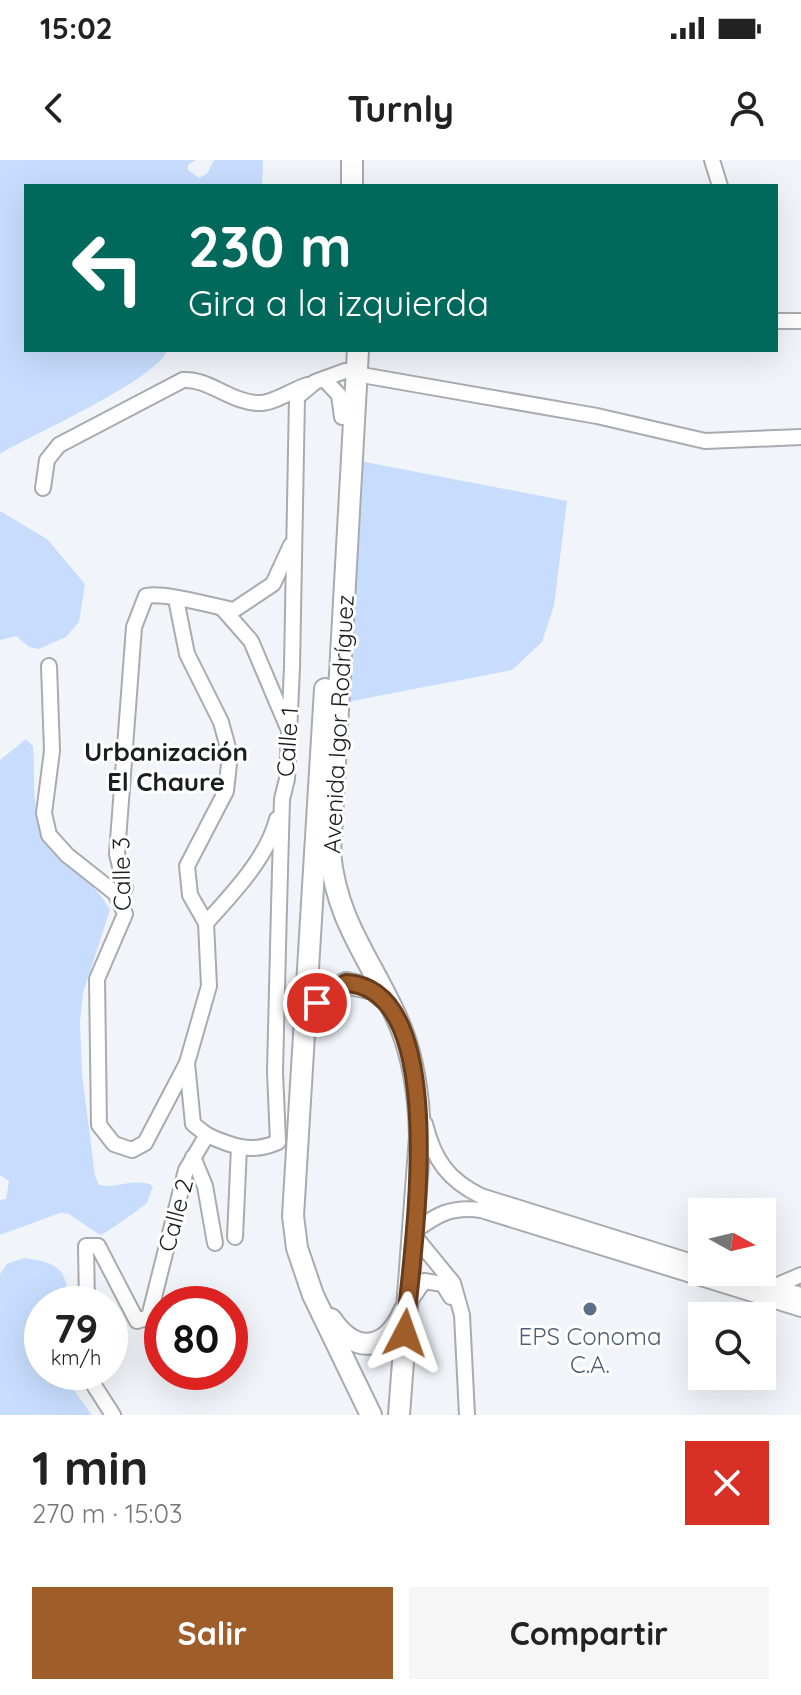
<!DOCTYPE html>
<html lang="es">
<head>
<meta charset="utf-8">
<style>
	body { margin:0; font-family:Quicksand,sans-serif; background:#f6f6f6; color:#222; height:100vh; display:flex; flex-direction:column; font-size:30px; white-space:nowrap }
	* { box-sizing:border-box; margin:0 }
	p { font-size:26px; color:#767676 }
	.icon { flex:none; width:44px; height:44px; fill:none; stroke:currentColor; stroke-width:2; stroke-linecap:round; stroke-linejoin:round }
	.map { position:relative; height:1255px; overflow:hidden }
	.sheet { display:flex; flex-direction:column; background:#fff; flex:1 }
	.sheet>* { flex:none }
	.top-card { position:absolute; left:24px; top:24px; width:754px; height:168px; border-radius:0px; box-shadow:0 8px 32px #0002; background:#00695c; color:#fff; overflow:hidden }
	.needle { width:52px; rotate:98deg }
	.controls { position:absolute; left:688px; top:1038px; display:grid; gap:16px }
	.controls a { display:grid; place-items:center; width:88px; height:88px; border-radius:0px; background:#fff; box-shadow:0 8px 32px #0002; font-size:40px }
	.speed { position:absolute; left:24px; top:1126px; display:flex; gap:16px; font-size:40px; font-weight:700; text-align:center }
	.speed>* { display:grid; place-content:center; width:104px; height:104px; border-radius:50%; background:#fff; box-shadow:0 8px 32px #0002; line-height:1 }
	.speed small { font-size:20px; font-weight:400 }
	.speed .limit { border:12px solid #d22; background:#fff; color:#111 }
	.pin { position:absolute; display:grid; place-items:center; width:68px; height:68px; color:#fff; margin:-34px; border:4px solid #fff; border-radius:50%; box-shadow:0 2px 8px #0007 }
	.me { position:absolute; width:88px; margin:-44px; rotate:4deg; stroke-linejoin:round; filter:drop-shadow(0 0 6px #0008) }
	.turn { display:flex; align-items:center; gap:28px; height:168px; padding:0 32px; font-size:36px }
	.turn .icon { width:104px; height:104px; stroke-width:2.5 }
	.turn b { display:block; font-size:56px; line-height:68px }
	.round { display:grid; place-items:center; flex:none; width:84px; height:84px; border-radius:0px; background:#f6f6f6 }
	.head { display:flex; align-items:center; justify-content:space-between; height:136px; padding:0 32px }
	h1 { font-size:48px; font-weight:700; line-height:60px }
	.primary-button { display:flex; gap:16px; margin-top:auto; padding:16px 32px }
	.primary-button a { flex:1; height:92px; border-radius:0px; background:#9e5d29; color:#fff; font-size:32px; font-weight:700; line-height:92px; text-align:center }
	.primary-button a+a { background:#f6f6f6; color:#222 }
	.status { display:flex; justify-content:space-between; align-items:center; height:56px; padding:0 40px; background:#fff; direction:ltr }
	.status svg { height:22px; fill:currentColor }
	header { display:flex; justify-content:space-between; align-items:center; height:104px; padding:0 32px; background:#fff; font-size:36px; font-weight:700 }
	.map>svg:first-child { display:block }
	.green { fill:#c8ddfe }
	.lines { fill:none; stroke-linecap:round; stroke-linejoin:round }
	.minor-casing { stroke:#a8abb0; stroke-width:18 }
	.highway-casing { stroke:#a8abb0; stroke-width:24 }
	.minor { stroke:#fff; stroke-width:14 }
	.highway { stroke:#fff; stroke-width:20 }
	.route-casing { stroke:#673c1b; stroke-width:20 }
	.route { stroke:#9e5d29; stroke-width:14 }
	.service-dot { fill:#5c6f8a; stroke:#fff; stroke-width:3 }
	.labels { text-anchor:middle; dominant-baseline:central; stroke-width:6; stroke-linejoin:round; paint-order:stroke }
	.street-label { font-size:24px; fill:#1d1e20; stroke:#fff }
	.service-label { font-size:24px; fill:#4e5e75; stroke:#fff }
	.neighbourhood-label { font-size:26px; font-weight:bold; fill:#1d1e20; stroke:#fff }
</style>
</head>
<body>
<div class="status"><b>15:02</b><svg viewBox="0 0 49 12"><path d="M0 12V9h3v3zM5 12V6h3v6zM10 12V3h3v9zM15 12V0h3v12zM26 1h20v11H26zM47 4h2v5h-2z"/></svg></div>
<header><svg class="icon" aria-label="back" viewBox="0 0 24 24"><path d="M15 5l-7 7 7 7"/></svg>Turnly<svg class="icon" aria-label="person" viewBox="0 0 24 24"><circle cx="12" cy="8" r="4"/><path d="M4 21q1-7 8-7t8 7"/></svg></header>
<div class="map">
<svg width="801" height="1255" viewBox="0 0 801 1255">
	<rect width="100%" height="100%" fill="#f1f5fa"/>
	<g class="green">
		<path d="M 0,0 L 196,0 L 188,5 L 188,10 L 199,18 L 207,14 L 214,0 L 263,0 L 262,26 L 26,26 L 26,190 L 167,190 C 157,220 33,274 0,294 Z"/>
		<path d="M 360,301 L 567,341 L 554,446 L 542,482 L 512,510 L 347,542 Z"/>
		<path d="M 0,351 L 47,379 L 85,424 L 79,462 L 66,477 L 39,489 L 29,487 L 16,476 L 0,480 Z"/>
		<path d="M 26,579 L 33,586 C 36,622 28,662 55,692 C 74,712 97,725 110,750 L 83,833 L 80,862 L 82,913 L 95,1016 L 99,1025 C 118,1029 136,1016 153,1026 L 147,1043 C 139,1049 106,1074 100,1075 L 69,1054 L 60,1053 L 0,1075 L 0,1040 L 6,1039 L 9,1021 L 0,1015 L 0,600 Z"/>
		<path d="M 24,1098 C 56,1102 69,1108 67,1144 L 42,1144 L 42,1212 L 70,1212 L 72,1228 L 92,1255 L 0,1255 L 0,1114 L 7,1104 Z"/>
	</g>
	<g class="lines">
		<defs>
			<g id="minor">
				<path d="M 712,0 L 720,26"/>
				<path d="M 776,161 L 801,161"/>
				<path d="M 356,214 L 597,256 L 705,281 L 801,277"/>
				<path d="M 324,219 L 339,235 L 342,257"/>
				<path d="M 43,328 L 47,300 L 59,285 L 183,220 C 209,218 232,244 261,243 C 274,243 294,229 307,225"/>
				<path d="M 222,448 L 251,481 L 287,566"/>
				<path d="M 49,506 L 52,591 L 44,653 L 49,675 L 67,695 L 115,733 L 119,740"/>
				<path d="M 206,763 C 233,733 267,698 277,659"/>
				<path d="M 187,903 L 145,983 L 132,990 L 114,984 L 99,965 L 97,819 L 125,754 L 119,740 L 125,728 L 117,694 L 134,467 L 146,436 C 166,432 211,446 234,450 L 273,424 L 291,385"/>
				<path d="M 425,964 C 434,1000 448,1020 481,1036 L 702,1105"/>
				<path d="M 207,975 C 231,986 252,994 278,982 L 275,912 L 279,747 L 282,639 L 287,619 L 292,507 L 297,237 L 315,222 L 345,211"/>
				<path d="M 193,997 L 205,1026 L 215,1083"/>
				<path d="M 235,1077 L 239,987"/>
				<path d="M 726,1112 L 801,1135"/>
				<path d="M 773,1127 L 801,1115"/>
				<path d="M 87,1144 L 86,1086 L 98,1086 L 137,1161 L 149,1157 L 186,1010 L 207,975 L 193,964 L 187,903 L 209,826 L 206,763 L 190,735 L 187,706 L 226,631 L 230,595 L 221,562 L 187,494 L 176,439"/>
				<path d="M 408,1144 L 424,1121 L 443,1124 L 451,1137"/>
				<path d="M 89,1212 L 90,1219 L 113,1255"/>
				<path d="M 467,1255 L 462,1155 L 453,1123 L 412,1073 C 436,1055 450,1046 481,1050 L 801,1149"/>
			</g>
			<g id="highway">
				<path d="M 352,26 L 352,0"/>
				<path d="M 358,190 L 330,693 C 337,766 375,804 401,868 C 415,903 419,939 420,976 L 399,1255"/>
				<path d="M 325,529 L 293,1056 L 297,1088 L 313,1135 L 371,1255"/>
				<path d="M 307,860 L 327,833 L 346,823 L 373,829 L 385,839"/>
				<path d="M 331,1159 C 356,1196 387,1190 404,1151"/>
			</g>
		</defs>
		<use href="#minor" class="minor-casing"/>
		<use href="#highway" class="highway-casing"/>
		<use href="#minor" class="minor"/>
		<use href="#highway" class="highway"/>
	</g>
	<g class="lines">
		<defs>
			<path id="route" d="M 317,843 L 346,823 C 456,829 410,1102 405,1173"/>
		</defs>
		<use href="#route" class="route-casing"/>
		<use href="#route" class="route"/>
	</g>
	<circle class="service-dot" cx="590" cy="1149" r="8"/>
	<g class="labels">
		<g class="street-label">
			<text transform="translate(338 564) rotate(-87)">Avenida Igor Rodríguez</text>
			<text transform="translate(287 582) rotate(-86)">Calle 1</text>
			<text transform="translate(121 714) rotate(-91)">Calle 3</text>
			<text transform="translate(175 1055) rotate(-75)">Calle 2</text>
		</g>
		<g class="service-label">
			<text x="590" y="1176">EPS Conoma<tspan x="590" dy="28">C.A.</tspan></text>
		</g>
		<g class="neighbourhood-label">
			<text x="166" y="591">Urbanización<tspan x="166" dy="30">El Chaure</tspan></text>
		</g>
	</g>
</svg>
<div class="controls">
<a><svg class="needle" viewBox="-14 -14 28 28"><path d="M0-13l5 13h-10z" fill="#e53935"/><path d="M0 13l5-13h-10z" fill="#767676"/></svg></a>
<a><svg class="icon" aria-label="search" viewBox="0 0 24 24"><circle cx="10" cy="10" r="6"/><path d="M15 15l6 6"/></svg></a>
</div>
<div class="speed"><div>79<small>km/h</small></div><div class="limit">80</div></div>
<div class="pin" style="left:317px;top:843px;background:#d93025"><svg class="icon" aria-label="arrive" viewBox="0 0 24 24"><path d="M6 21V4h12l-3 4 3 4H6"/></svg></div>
<svg class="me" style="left:405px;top:1173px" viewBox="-20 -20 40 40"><path d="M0-17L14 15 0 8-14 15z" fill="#9e5d29" stroke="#fff" stroke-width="4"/></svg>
<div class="top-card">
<div class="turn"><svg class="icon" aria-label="left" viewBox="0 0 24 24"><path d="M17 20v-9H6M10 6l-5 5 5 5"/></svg><div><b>230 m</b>Gira a la izquierda</div></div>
</div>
</div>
<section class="sheet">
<div class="head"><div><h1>1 min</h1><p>270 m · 15:03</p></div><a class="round" style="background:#d93025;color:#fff"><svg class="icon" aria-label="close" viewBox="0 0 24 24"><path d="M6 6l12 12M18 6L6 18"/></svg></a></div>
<div class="primary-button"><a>Salir</a><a>Compartir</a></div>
</section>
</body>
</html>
